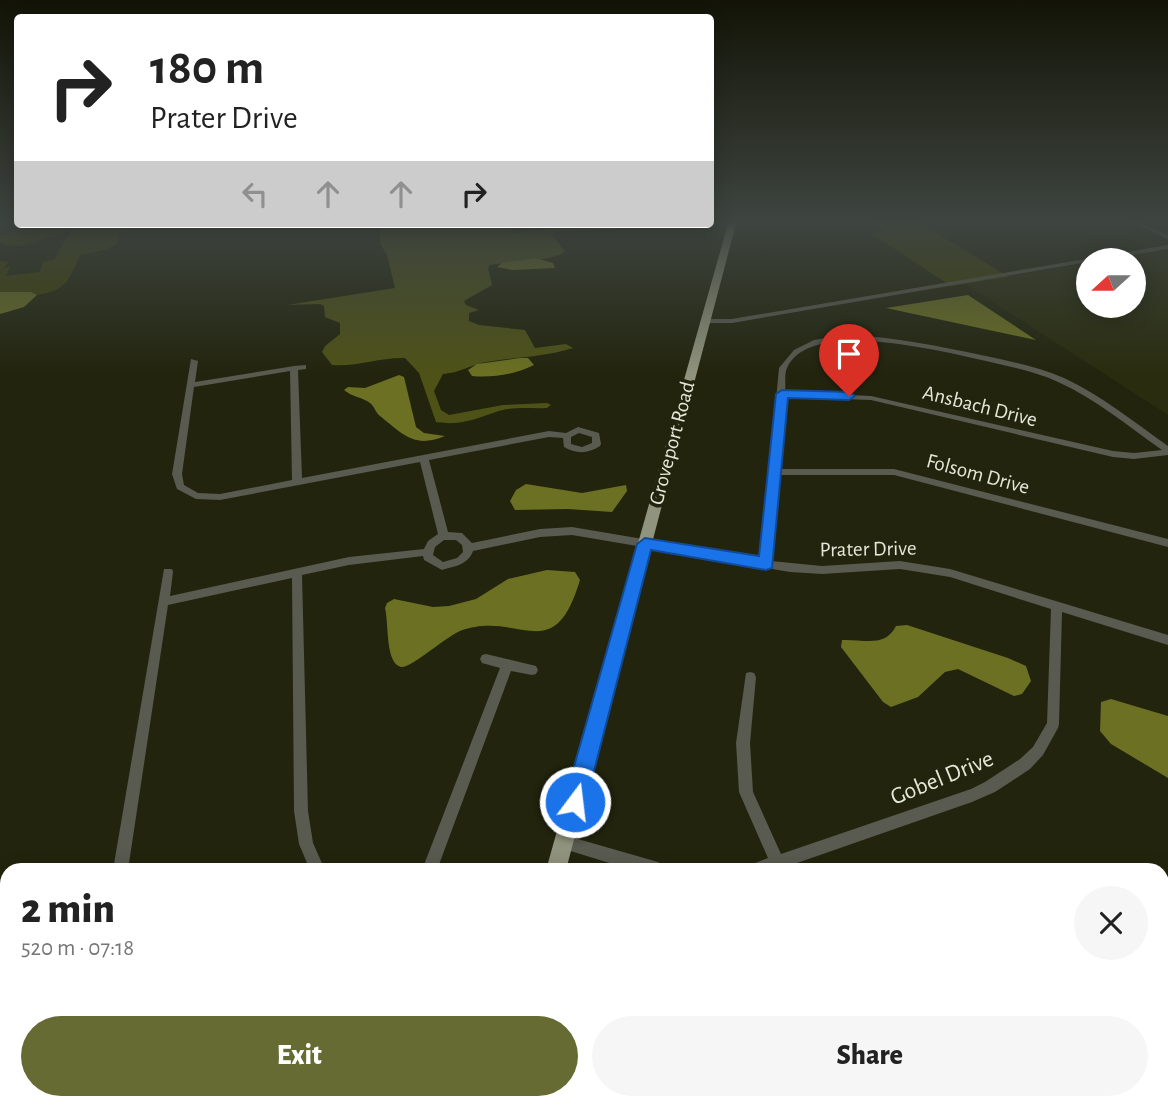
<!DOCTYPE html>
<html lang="en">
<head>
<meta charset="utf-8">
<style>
	body { margin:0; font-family:"Alegreya Sans",sans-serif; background:#f6f6f6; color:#222; height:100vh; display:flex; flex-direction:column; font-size:26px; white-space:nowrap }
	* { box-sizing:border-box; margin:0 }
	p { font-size:23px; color:#767676 }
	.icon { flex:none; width:38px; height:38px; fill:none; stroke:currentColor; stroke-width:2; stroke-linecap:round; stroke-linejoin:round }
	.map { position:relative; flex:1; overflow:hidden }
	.sheet { position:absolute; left:0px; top:863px; width:1169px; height:247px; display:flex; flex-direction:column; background:#fff; border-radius:21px 21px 0 0; box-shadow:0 4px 18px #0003 }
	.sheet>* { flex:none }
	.top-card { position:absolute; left:14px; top:14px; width:700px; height:214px; border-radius:7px; box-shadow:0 4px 18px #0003; background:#fff; color:#222; overflow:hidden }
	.needle { width:46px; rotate:249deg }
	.buttons { position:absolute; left:1076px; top:248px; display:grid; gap:14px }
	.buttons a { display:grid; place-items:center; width:70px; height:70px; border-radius:50%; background:#fff; box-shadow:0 4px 18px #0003; font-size:35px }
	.pin { position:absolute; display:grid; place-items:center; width:60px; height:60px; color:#fff; margin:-72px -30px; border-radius:50% 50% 50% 0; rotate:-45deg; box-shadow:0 0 7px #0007 }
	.pin .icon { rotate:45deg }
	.me { position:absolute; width:77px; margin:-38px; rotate:15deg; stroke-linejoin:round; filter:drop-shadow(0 0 5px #0008) }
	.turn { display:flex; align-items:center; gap:24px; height:147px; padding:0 21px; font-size:32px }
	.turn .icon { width:91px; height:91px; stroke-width:2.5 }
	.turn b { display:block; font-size:49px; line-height:60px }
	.lanes { display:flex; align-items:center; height:66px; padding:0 21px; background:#0003; justify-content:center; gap:35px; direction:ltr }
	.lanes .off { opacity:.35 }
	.round { display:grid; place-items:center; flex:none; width:74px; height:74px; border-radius:37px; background:#f6f6f6 }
	.headline { display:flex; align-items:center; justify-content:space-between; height:119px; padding:0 21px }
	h1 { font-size:42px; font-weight:800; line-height:52px }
	.action { display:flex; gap:14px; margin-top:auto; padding:14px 21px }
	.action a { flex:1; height:80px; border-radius:42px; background:#666a33; color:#fff; font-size:28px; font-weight:800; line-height:80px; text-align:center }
	.action a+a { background:#f6f6f6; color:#222 }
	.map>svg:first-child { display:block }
	.built { fill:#292c0e }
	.green { fill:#3e4102 }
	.forest { fill:#4e5217 }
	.water { fill:#6b7022 }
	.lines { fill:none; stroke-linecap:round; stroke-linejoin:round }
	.minor { fill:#595a50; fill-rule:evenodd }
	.major { fill:#90937d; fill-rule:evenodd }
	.route { fill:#1a73e8; stroke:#114b97; stroke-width:2 }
	.labels { text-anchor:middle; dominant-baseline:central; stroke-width:7; stroke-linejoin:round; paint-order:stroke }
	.street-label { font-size:21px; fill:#e5e7d9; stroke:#22240d }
	.near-street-label { font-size:24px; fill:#e5e7d9; stroke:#22240d }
</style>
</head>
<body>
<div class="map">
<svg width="1168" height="1109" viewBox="0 0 1168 1109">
	<rect width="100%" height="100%" fill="#22240d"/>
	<path class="built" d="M 1168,250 L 1168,415 L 965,284 L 1088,263 L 1088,306 L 1134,306 L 1134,261 L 1102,261 Z"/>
	<g class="green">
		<path d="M 869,220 L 915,220 L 1009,277 L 951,286 L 872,234 L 884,231 Z"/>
		<path d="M 44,224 L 69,224 L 61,234 C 43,237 19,253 0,242 L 0,236 L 19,231 L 26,237 L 21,231 Z"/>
		<path d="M 74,224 L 136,226 L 118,236 L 118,242 L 108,249 L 80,255 C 69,281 66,290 37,295 L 31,292 L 0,292 L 0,261 L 9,262 L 3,268 L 10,267 L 6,276 L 39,272 L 44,261 L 54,260 Z"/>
	</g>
	<path class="forest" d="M 379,224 L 516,224 L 511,232 L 515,233 L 596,224 L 637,224 L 614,229 L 556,232 L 552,234 L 565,252 C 551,261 511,262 490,265 L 488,268 L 492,285 L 464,301 L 466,305 L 479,310 L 469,313 L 469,321 L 479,325 L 525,330 L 535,348 L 566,344 L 573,348 C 545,357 516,357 486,362 C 471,365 459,373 443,374 L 434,391 L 441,410 L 449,415 L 503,405 L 547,403 L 551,405 L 547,408 C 531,409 512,406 496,412 C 476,419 459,426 436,422 L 419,373 L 405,358 C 380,357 357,367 332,365 L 322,352 L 325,346 L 340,334 L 340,323 L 325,317 L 324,306 L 320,304 L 287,305 L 395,288 L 387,255 L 381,245 Z"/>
	<g class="water">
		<path d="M 536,258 L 553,263 L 555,268 L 512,270 L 497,267 L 502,263 Z"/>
		<path d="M 0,292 L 31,292 L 37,295 L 24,307 L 0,314 Z"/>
		<path d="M 968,295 L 1036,340 L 886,308 Z"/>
		<path d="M 520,358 L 528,358 L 534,365 C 516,374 493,378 472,376 L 468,370 L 477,364 Z"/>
		<path d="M 399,375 L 404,377 L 416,427 L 424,433 L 445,436 C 414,449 403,434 380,416 C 375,412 375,407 370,403 C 362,397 352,397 344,390 L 348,387 L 365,388 Z"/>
		<path d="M 526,484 L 582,493 L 626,485 L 627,491 L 612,512 L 568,509 L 515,510 L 510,501 L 516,490 Z"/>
		<path d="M 547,570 L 575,572 L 580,580 C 553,670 520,609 460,631 C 447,636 410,669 401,667 C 385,663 389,624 385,608 L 387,603 L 394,599 L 433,607 L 449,606 L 476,599 L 508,579 Z"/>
		<path d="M 907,625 L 1008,658 L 1026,666 L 1031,681 L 1022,694 L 1014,696 L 958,669 L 945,672 L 918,697 L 891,707 L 883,702 L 841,647 L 842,640 C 864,639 885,648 896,626 Z"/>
		<path d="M 1111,699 L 1168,716 L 1168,778 L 1111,744 L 1100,731 L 1101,702 Z"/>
	</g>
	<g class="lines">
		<g class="minor">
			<path d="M 1127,220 L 1134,220 L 1168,235 L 1168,239 Z"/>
			<path d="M 1168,245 L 1168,249 L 1098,261 L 1088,261 L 1088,262 L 732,323 L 706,323 L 702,321 L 706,319 L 732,319 Z"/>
			<path d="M 842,335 C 892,336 938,346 986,356 C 1013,362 1039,367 1064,378 C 1102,396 1134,422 1168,446 L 1168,455 L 1134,459 L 1113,457 L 871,400 L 785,397 L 779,469 L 894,469 L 1168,539 L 1168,547 L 894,475 L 778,475 L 771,561 L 822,566 L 900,561 L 950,569 L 1168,635 L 1168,645 L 1062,612 L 1059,724 L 1058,728 L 1043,755 L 1030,769 L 995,792 L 972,802 L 777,870 L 748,870 L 750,865 L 768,858 L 739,792 L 736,743 L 746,673 L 750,672 L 754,673 L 756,677 L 750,743 L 753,792 L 781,854 L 971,789 L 985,782 L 1020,759 L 1033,747 L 1047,723 L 1051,609 L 950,577 L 900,569 L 822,574 L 790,572 L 572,535 L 540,537 L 473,551 C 468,565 455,566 442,570 L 424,560 L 423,556 L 349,565 L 302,575 L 308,811 L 313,843 L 325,870 L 310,870 L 299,844 L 294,811 L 292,578 L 168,605 L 128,870 L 113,870 L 164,569 L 172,569 L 173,572 L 170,596 L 349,557 L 424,549 L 428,541 L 438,534 L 420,462 L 220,500 L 196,499 L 177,489 L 172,474 L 191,359 L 198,361 L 195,382 L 294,366 L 306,365 L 306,369 L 298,370 L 302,478 L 549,431 L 566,433 L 578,427 L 599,433 L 601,444 L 600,446 C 588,454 576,454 564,447 L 563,438 L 549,437 L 429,460 L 448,532 L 462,533 L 472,543 L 540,529 L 572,527 L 761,559 L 779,368 L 794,350 L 814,340 ZM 842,340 C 892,340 938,350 986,361 C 1011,367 1035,371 1058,382 C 1096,399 1128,426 1162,450 L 1134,453 L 1113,451 L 871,396 L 785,392 C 786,385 784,374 787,368 C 796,347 823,343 842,340 ZM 290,371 L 292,480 L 220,494 L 198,493 L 184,485 L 182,474 L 194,387 ZM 579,433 L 592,437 L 592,443 L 582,447 L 571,444 L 571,437 ZM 444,540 L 456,540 L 462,545 L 463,552 L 457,558 L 443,562 L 433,555 L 435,547 Z"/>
			<path d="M 486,654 L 532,665 L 536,666 L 538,670 L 536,674 L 532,675 L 511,671 L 437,870 L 422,870 L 500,668 L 482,663 L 480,659 L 482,655 Z"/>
			<path d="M 564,835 L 658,862 L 663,865 L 665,870 L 632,870 L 564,849 L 559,847 L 557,842 L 559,837 Z"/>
			<path d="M 1168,952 L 1168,968 L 1162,970 L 1162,954 Z"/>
			<path d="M 113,1102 L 134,1102 L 136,1109 L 116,1109 Z"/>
			<path d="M 327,1102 L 346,1102 L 343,1109 L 325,1109 Z"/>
			<path d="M 1122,1102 L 1140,1102 L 1142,1109 L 1124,1109 Z"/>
		</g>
		<g class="major">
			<path d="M 729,220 L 737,220 L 566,870 L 546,870 Z"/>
			<path d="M 485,1102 L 509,1102 L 507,1109 L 483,1109 Z"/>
		</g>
	</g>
	<linearGradient id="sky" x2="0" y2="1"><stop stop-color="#131407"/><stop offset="0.59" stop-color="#3e4540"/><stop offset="1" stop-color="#3e4540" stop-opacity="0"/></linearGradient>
	<rect width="1168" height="375" fill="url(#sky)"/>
	<path class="route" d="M 782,390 L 849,392 L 855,396 L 849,400 L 788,398 L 772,568 L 766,570 L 651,550 L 586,802 L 583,810 L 575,813 L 567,810 L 564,802 L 637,544 L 645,538 L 759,556 L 776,394 Z"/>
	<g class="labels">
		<g class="street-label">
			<text transform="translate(980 406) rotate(14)">Ansbach Drive</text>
			<text transform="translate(672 443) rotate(-75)">Groveport Road</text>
			<text transform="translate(978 474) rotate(15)">Folsom Drive</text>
			<text transform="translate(868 549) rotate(-1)">Prater Drive</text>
		</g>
		<g class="near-street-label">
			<text transform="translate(942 778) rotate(-22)">Gobel Drive</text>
		</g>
	</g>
</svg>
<div class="buttons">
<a><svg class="needle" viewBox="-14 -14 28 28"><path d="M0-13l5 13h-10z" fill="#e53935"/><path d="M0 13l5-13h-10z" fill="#767676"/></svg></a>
</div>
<div class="pin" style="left:849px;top:396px;background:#d93025"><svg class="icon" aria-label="arrive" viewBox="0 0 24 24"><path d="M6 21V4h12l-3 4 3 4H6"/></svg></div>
<svg class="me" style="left:575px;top:802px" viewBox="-20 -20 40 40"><circle r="17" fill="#1a73e8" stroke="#fff" stroke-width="3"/><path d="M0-11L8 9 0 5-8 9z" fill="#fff"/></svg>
<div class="top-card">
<div class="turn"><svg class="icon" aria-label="right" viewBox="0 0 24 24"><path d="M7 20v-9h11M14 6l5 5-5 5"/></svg><div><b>180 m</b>Prater Drive</div></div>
<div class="lanes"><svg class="icon off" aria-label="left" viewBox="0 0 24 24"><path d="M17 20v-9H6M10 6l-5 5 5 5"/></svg><svg class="icon off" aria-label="ahead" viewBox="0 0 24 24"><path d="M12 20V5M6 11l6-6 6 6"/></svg><svg class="icon off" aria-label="ahead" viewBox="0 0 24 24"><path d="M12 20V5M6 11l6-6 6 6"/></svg><svg class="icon" aria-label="right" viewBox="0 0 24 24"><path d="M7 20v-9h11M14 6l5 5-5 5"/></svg></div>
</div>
<section class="sheet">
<div class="headline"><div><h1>2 min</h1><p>520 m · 07:18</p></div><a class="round"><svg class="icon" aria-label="close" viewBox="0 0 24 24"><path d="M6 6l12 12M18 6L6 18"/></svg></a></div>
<div class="action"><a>Exit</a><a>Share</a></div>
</section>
</div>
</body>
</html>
